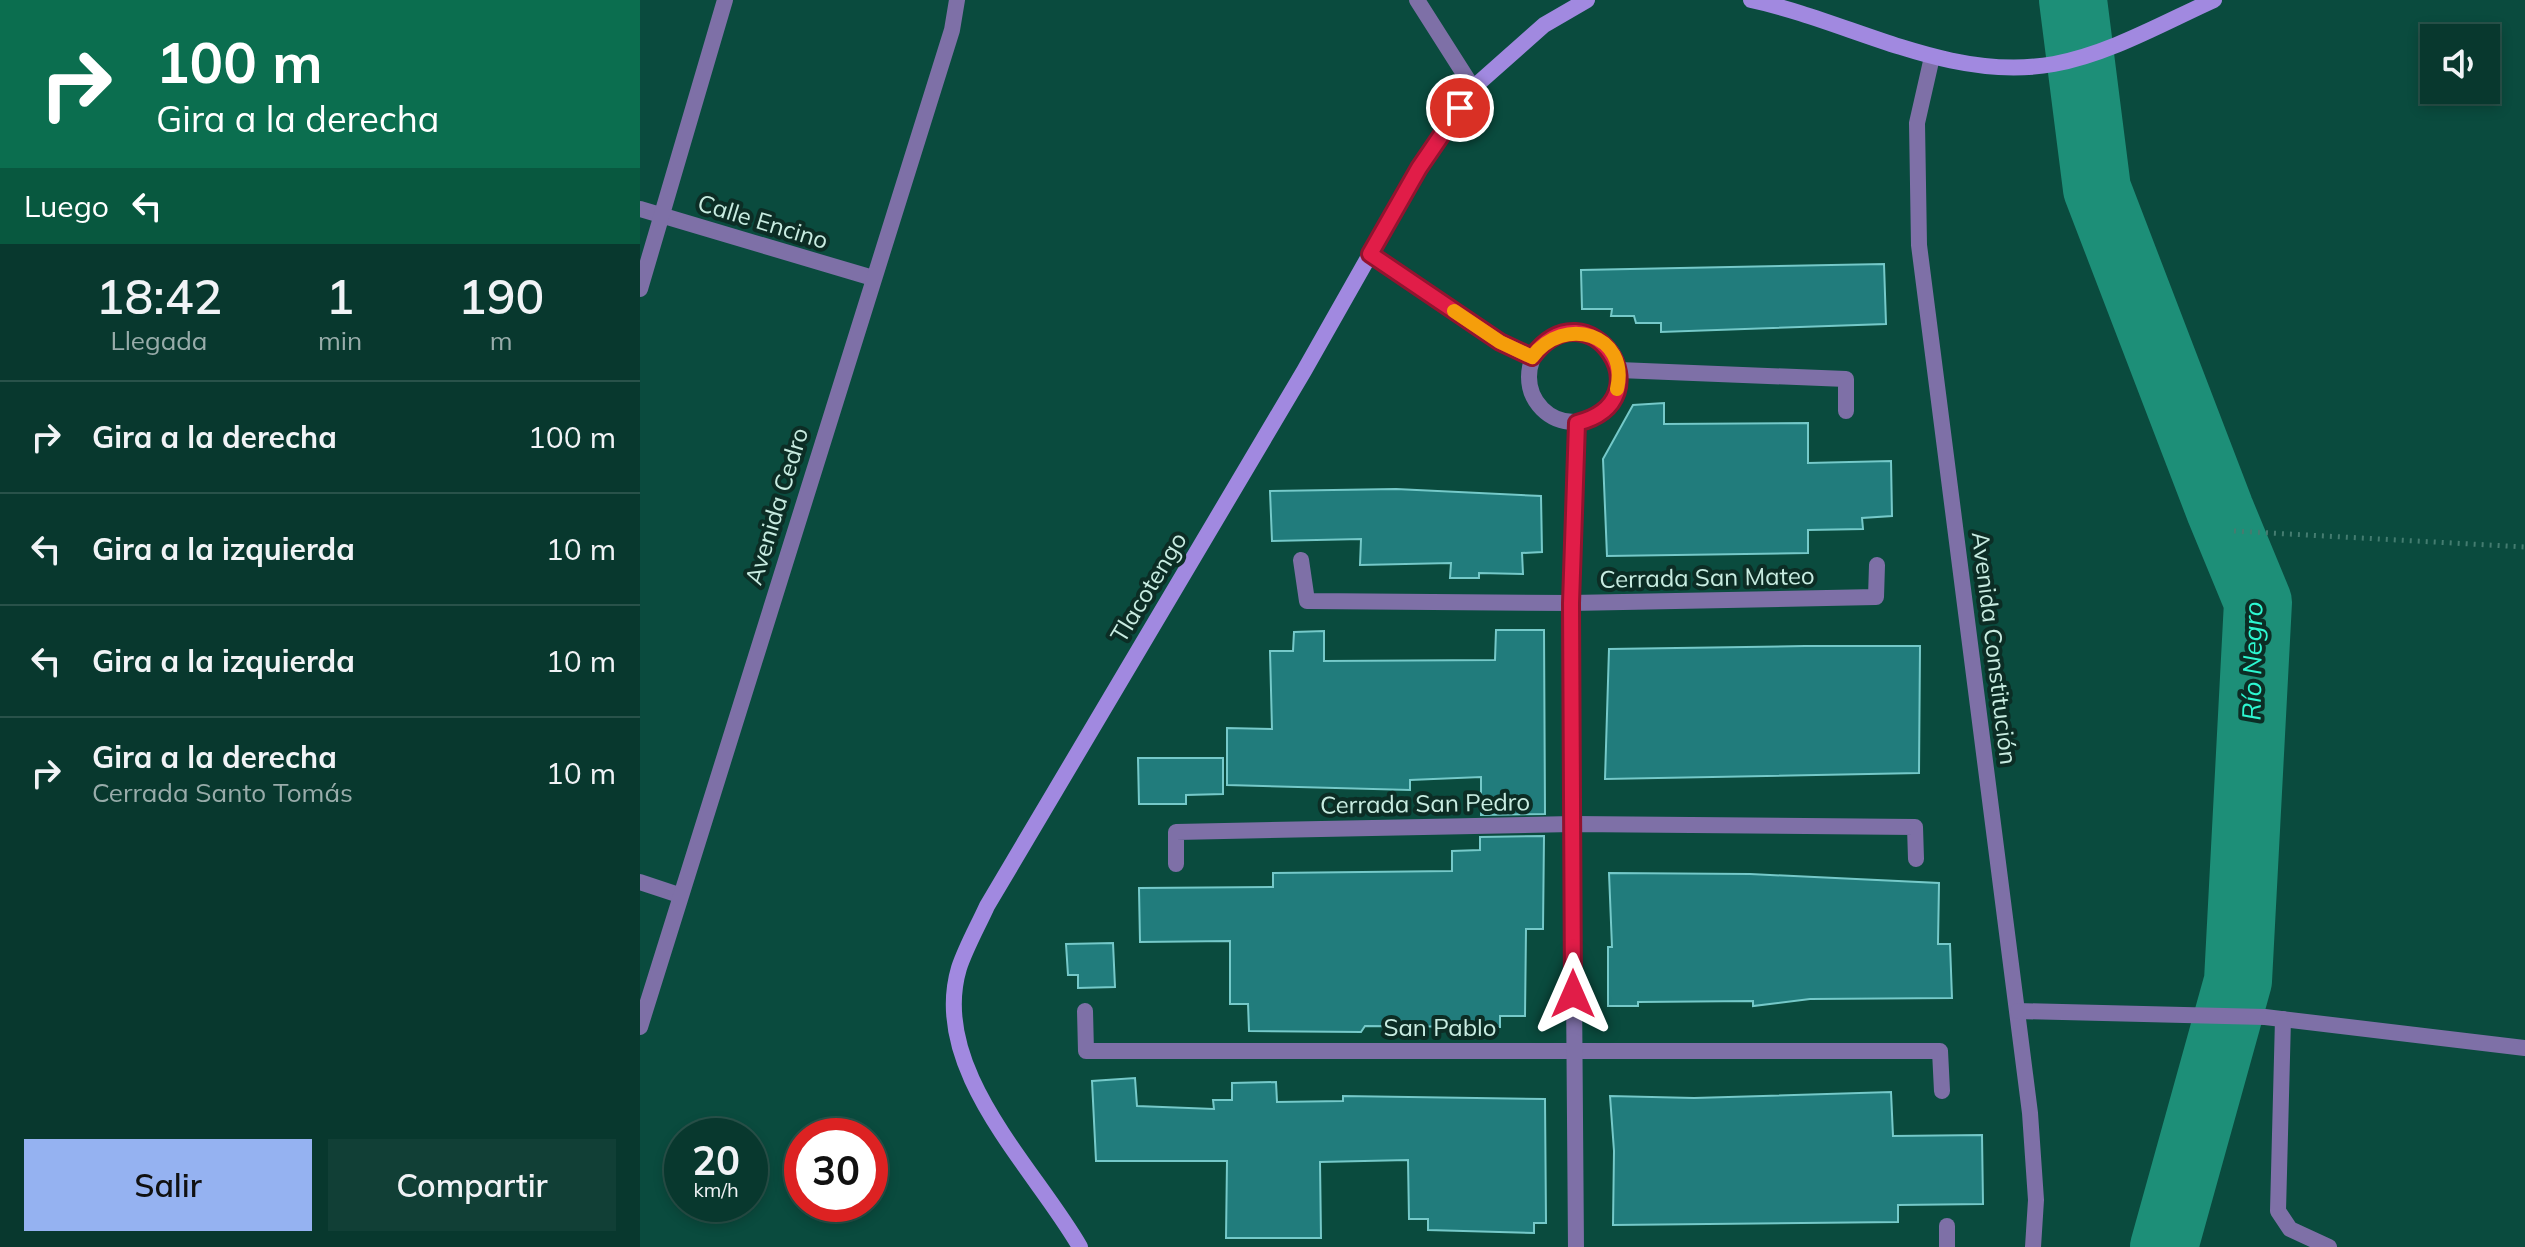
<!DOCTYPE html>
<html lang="es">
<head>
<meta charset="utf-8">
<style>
	body { margin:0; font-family:Mulish,sans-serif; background:#113f36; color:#f1f3f6; height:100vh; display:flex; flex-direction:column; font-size:30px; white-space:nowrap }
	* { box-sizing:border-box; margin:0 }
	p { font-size:26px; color:#98acaa }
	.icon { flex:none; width:44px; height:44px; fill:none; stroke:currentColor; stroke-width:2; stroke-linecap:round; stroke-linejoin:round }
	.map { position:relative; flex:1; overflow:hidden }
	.details { display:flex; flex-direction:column; background:#08382e; width:640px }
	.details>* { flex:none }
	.hud { background:#0b6e4f; color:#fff; overflow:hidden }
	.tools { position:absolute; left:1780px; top:24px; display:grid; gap:16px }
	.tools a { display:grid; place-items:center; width:80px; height:80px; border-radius:0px; background:#08382e; box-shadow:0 4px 12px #0003,0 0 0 2px #29524a; font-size:40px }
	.speed { position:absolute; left:24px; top:1118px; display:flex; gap:16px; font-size:40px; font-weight:700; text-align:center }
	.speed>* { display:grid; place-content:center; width:104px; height:104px; border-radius:50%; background:#08382e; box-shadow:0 4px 12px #0003,0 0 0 2px #29524a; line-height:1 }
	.speed small { font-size:20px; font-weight:400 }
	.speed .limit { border:12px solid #d22; background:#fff; color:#111 }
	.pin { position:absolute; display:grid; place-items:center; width:68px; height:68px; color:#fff; margin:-34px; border:4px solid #fff; border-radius:50%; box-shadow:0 2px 8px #0007 }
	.me { position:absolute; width:88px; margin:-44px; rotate:0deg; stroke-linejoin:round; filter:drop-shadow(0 0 6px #0008) }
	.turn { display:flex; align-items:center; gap:28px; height:168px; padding:0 24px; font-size:36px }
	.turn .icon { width:104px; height:104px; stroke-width:2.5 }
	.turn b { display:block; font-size:56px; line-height:68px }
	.then { display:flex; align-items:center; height:76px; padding:0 24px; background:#0003; gap:16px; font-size:30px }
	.eta { display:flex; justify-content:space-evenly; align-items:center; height:136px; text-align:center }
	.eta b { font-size:48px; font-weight:600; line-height:56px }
	.cta { display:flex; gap:16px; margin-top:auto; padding:16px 24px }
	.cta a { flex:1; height:92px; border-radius:0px; background:#95b2f1; color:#111; font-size:32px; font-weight:600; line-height:92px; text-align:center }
	.cta a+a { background:#113f36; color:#f1f3f6 }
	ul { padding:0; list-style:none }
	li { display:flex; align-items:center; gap:24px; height:112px; padding:0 24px; border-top:2px solid #29524a }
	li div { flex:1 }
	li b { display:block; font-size:30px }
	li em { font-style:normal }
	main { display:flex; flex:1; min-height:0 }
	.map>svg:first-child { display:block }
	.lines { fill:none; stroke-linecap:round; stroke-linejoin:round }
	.river { stroke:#1d8f78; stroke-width:68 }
	.building { fill:#217c7c; stroke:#75c9c9; stroke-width:2 }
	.path { stroke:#447c70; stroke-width:5; stroke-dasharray:2 6; stroke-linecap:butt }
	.street { stroke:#7e70a7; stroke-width:16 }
	.secondary { stroke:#a189e0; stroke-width:16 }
	.route-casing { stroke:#92132f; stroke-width:20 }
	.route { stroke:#e11d48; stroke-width:14 }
	.slow { stroke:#f59e0b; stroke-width:14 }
	.labels { text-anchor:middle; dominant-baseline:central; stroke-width:8; stroke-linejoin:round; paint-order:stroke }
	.street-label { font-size:24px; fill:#c8ece1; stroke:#0c2d25 }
	.water-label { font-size:26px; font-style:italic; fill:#2df8d1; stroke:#0c2d25 }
</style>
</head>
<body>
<main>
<section class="details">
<div class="hud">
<div class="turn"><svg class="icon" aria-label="right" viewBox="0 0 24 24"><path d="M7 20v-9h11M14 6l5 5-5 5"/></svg><div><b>100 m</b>Gira a la derecha</div></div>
<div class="then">Luego<svg class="icon" aria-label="left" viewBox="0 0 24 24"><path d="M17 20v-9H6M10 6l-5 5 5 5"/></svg></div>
</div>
<div class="eta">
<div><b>18:42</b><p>Llegada</p></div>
<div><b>1</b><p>min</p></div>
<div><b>190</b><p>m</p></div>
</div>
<ul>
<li><svg class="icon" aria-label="right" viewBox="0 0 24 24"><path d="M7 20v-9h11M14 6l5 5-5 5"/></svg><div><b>Gira a la derecha</b></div><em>100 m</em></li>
<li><svg class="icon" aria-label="left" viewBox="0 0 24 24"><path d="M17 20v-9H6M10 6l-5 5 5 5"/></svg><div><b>Gira a la izquierda</b></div><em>10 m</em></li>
<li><svg class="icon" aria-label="left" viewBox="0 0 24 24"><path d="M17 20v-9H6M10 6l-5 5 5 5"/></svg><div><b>Gira a la izquierda</b></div><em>10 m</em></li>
<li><svg class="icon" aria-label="right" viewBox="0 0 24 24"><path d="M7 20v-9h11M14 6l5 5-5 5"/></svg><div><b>Gira a la derecha</b><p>Cerrada Santo Tomás</p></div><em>10 m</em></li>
</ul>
<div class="cta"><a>Salir</a><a>Compartir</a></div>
</section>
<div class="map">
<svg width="1885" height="1247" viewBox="0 0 1885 1247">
	<rect width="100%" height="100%" fill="#0a4b3e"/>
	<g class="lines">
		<path class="river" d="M 1433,0 L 1457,189 L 1580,510 L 1618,602 L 1598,981 L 1524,1247"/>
	</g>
	<g class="building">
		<path d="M 1244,264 L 1246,324 L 1021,332 L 1021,323 L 996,323 L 994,316 L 971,316 L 972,309 L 942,309 L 941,270 Z"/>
		<path d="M 1024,403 L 1024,424 L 1168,423 L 1168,463 L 1251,461 L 1252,516 L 1222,518 L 1223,529 L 1168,530 L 1168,553 L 967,556 L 963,459 L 993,405 Z"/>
		<path d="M 756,489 L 901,496 L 902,552 L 882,553 L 883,574 L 839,573 L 839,578 L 810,578 L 811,563 L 720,565 L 721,539 L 632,541 L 630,491 Z"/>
		<path d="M 856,630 L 904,630 L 905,814 L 841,815 L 841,777 L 770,780 L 770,790 L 587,785 L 587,728 L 632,729 L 630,651 L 653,651 L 654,632 L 684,631 L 684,661 L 855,660 Z"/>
		<path d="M 1165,646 L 1280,646 L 1279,773 L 965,779 L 969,649 Z"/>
		<path d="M 498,758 L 583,758 L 583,794 L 546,795 L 546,804 L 499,804 Z"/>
		<path d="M 904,836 L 903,929 L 886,929 L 885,1016 L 860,1016 L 860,1027 L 725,1026 L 721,1032 L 609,1031 L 608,1004 L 590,1004 L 590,941 L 500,942 L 499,888 L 633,887 L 633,873 L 812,871 L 812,851 L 840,850 L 840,837 Z"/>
		<path d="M 969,873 L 1110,874 L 1299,883 L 1298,944 L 1310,944 L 1312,998 L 1170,999 L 1113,1006 L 1113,1001 L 998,1002 L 998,1006 L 968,1006 L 968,947 L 972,947 Z"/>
		<path d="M 473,943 L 475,987 L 438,988 L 438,975 L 428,975 L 426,944 Z"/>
		<path d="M 495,1078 L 497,1106 L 574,1109 L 573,1100 L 592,1100 L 592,1083 L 636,1082 L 637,1102 L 703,1101 L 703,1096 L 905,1099 L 906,1223 L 894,1223 L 894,1233 L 788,1230 L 788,1219 L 769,1219 L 768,1160 L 680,1162 L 681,1238 L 586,1238 L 587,1161 L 456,1161 L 452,1081 Z"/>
		<path d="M 1251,1092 L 1253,1136 L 1342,1135 L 1343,1204 L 1258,1205 L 1258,1222 L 973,1225 L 974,1151 L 970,1096 L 1054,1098 Z"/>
	</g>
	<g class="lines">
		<path class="path" d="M 1594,531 L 1885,547"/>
		<g class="street">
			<path d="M 777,0 L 833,88"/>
			<path d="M 1292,57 L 1277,123 L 1279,245 L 1390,1113 L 1396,1200 L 1393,1247"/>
			<path d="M 0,209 L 233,278"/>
			<path d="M 730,254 L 860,342 L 892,357"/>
			<path d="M 0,289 L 85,0"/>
			<circle cx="934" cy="377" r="45"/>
			<path d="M 979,370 L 1206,379 L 1206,411"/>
			<path d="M 661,560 L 667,601 L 931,603 L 1236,597 L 1237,565"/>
			<path d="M 536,864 L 536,832 L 933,824 L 1275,827 L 1276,859"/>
			<path d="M 0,882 L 39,895"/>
			<path d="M 445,1011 L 446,1051 L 1300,1051 L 1302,1091"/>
			<path d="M 1378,1011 L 1625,1017 L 1885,1048"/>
			<path d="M 1643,1019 L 1638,1211 L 1650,1229 L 1689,1247"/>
			<path d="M 0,1027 L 312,30 L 317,0"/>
			<path d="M 936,1247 L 931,603 L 937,423"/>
			<path d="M 1307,1247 L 1307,1226"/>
		</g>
		<g class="secondary">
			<path d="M 1111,0 C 1211,21 1309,83 1414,64 C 1469,54 1523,23 1574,0"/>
			<path d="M 440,1247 C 394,1167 289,1069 319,968 C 326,947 338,926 347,906 L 664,371 L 779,168 L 833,88 L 904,25 L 947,0"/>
		</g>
	</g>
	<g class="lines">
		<defs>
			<path id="route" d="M 820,108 L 779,168 L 730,254 L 860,342 L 892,357 C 948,281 1029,400 937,423 L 931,603 L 933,994"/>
		</defs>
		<use href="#route" class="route-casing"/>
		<use href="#route" class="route"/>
		<path class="slow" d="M 814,311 L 860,342 L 892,357 C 924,314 990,334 977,389"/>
	</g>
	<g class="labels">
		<g class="street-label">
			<text transform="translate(123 221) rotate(17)">Calle Encino</text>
			<text transform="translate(136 506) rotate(-73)">Avenida Cedro</text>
			<text transform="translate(1067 577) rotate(-1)">Cerrada San Mateo</text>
			<text transform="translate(508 587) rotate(-59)">Tlacotengo</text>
			<text transform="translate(1355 648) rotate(83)">Avenida Constitución</text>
			<text transform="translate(785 803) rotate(-1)">Cerrada San Pedro</text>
			<text x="800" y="1027">San Pablo</text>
		</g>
		<g class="water-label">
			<text transform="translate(1612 661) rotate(-89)">Río Negro</text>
		</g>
	</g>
</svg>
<div class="tools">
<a><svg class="icon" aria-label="sound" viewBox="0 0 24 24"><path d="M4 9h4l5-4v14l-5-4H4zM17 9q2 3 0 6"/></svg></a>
</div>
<div class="speed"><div>20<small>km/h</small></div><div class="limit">30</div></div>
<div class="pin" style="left:820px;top:108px;background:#d93025"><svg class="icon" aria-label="arrive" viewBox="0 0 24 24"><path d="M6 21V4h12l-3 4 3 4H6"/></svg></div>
<svg class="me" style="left:933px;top:994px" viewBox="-20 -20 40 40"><path d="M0-17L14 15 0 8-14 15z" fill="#e11d48" stroke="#fff" stroke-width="4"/></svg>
</div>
</main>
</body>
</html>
